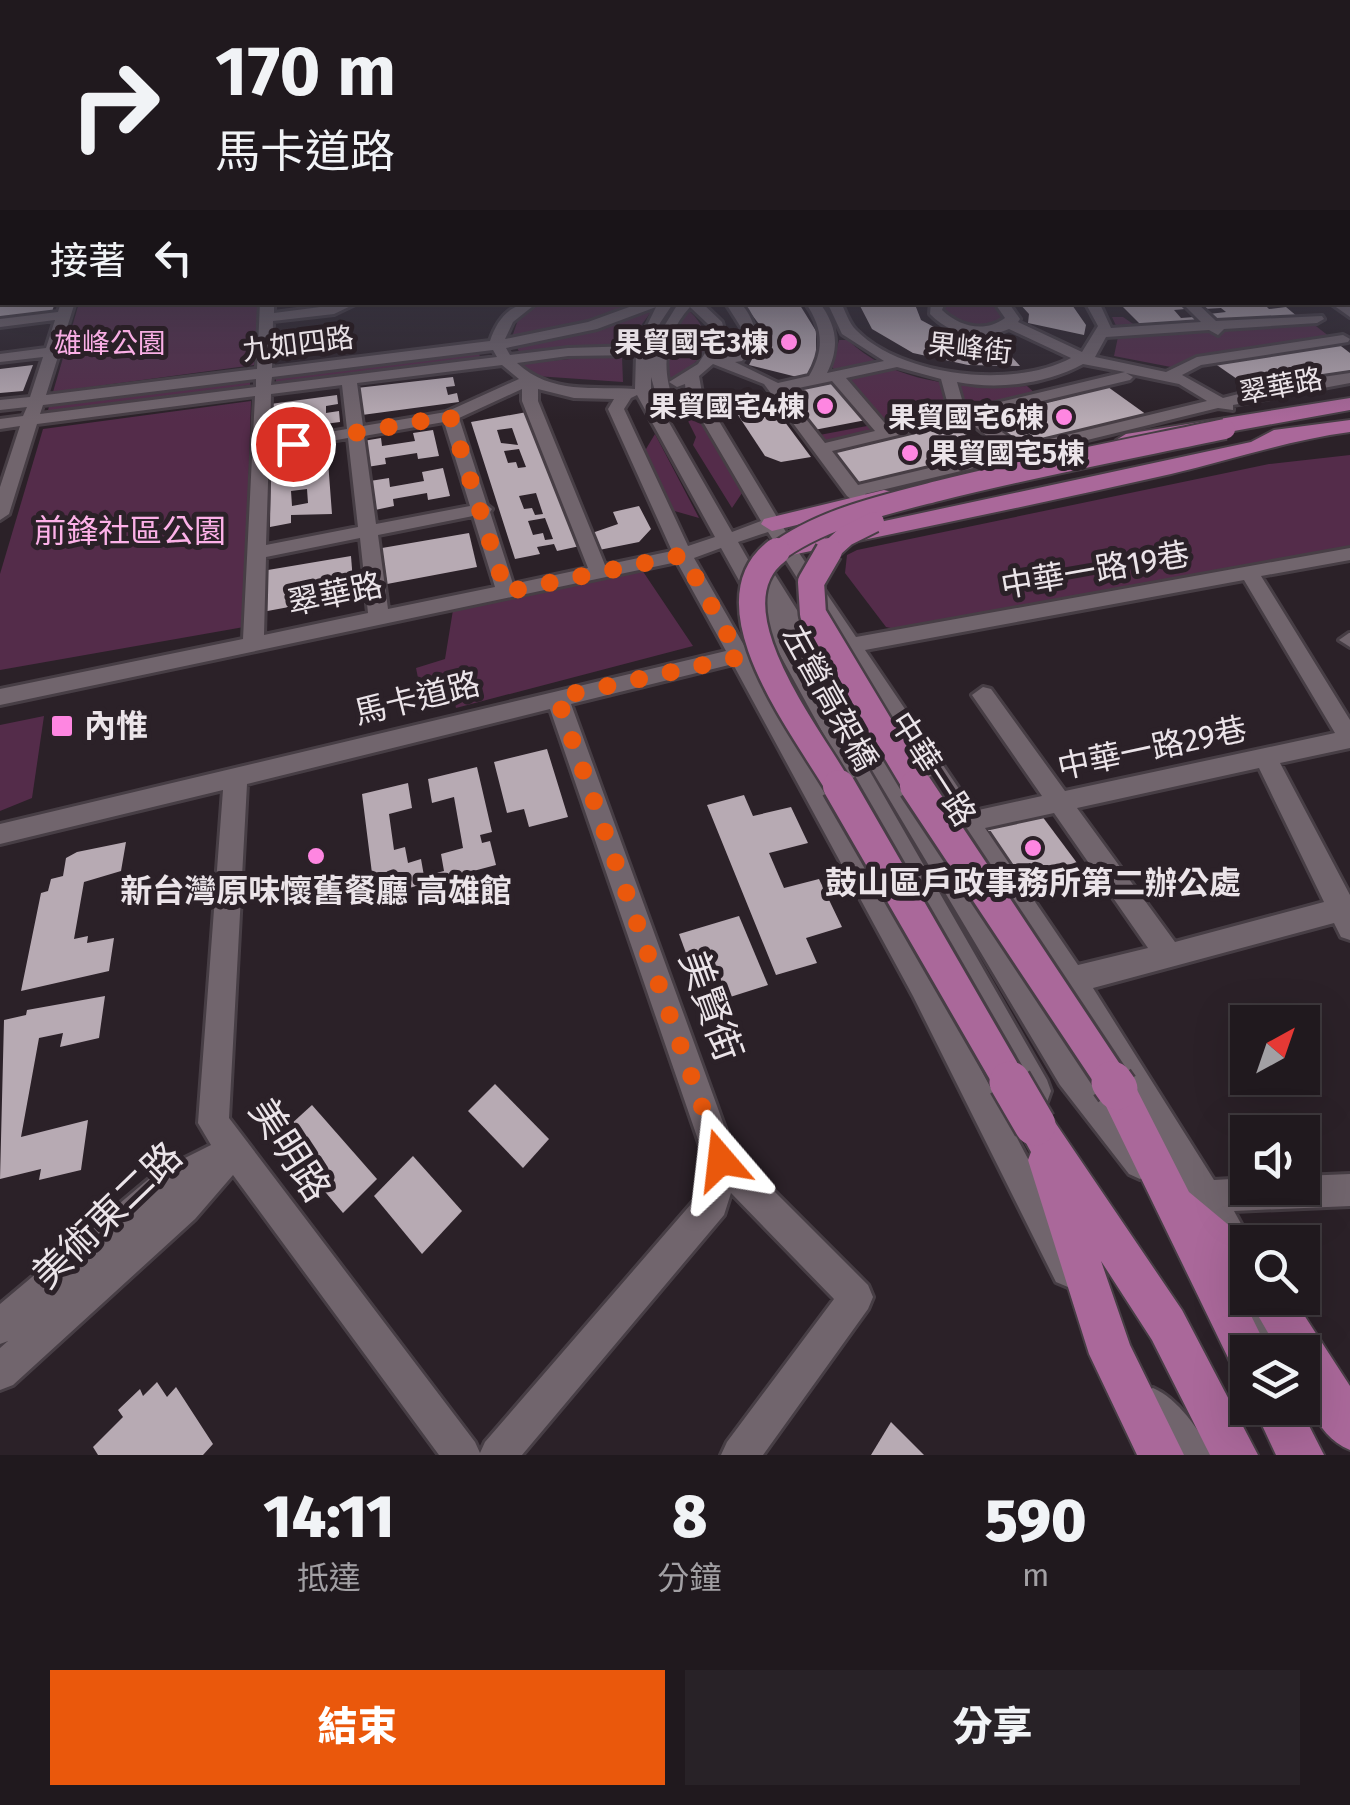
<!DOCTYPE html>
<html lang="zh-TW">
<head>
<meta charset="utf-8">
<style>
	body { margin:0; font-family:"Fira Sans","Noto Sans TC",sans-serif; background:#282227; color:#f1f3f6; height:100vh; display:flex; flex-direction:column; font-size:38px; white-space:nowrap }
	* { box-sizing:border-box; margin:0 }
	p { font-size:32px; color:#a2a0a4 }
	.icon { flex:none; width:55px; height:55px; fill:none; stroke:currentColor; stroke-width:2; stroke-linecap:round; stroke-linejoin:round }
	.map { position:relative; height:1455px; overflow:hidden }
	.panel { display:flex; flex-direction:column; background:#20191e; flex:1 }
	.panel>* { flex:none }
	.top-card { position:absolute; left:0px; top:0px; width:1350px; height:305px; box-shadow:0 10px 40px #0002,0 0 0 2px #3d383c; background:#20191e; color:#f1f3f6; overflow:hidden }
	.needle { width:65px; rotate:40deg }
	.buttons { position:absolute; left:1230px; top:1005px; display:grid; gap:20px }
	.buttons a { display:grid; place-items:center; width:90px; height:90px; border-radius:0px; background:#20191e; box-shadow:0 10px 40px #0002,0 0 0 2px #3d383c; font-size:50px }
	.pin { position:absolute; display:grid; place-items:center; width:85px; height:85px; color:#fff; margin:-42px; border:5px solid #fff; border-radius:50%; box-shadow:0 2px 10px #0007 }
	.me { position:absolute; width:110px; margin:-55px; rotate:343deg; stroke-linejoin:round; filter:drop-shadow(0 0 8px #0008) }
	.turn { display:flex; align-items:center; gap:35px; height:210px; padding:0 50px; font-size:45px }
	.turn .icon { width:130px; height:130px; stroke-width:2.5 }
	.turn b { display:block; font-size:70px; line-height:85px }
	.then { display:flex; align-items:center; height:95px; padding:0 50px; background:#0003; gap:20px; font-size:38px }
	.eta { display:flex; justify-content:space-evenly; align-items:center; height:170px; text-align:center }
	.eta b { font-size:60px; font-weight:800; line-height:70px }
	.cta { display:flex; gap:20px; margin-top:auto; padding:20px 50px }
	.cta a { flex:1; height:115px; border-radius:0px; background:#ea580c; color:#fff; font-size:40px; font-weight:800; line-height:115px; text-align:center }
	.cta a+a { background:#282227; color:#f1f3f6 }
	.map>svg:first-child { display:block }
	.green { fill:#542c4a }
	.building { fill:#b7aab3; fill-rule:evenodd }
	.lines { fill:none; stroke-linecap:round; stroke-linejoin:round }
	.minor-casing { stroke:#473e45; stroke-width:6 }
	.major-casing { stroke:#473e45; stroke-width:4 }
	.minor { fill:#71656d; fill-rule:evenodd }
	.major { fill:#aa689a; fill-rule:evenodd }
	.major-bridge-far3-casing { stroke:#473e45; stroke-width:24; stroke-linecap:butt }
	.major-bridge-far2-casing { stroke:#473e45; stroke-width:31; stroke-linecap:butt }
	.major-bridge-far1-casing { stroke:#473e45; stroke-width:38; stroke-linecap:butt }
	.major-bridge-casing { stroke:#473e45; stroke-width:46; stroke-linecap:butt }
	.major-bridge-far3 { stroke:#aa689a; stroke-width:20 }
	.major-bridge-far2 { stroke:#aa689a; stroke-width:26 }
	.major-bridge-far1 { stroke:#aa689a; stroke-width:32 }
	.major-bridge { stroke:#aa689a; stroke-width:41 }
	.route { stroke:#ea580c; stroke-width:18; stroke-dasharray:0 32.4 }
	.poi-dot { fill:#fe86e1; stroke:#2b2128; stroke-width:4 }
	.labels { text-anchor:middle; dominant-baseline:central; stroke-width:10; stroke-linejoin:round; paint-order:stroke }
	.far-poi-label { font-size:28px; font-weight:bold; fill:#ebe4e9; stroke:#2b2128; text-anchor:end }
	.far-park-label { font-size:28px; fill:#fcb1e8; stroke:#2b2128 }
	.far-street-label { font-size:28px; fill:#ebe4e9; stroke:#2b2128 }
	.park-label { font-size:32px; fill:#fcb1e8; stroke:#2b2128 }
	.street-label { font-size:32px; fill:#ebe4e9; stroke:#2b2128 }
	.poi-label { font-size:32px; font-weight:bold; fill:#ebe4e9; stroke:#2b2128 }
	.near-street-label { font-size:38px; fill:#ebe4e9; stroke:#2b2128 }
</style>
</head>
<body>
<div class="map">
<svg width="1350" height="1455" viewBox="0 0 1350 1455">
	<rect width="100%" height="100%" fill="#2b2128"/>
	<g class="green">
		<path d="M 79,303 L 259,303 L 254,365 L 53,392 Z"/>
		<path d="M 543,303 L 646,303 L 578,326 L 511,340 L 519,317 Z"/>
		<path d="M 948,303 L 991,303 L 1005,319 C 983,333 964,325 943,313 Z"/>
		<path d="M 654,308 L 625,347 L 521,356 L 516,345 L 580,333 Z"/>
		<path d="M 686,308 C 723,340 701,367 664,382 L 666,337 Z"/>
		<path d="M 1112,317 L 1123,317 L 1146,333 L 1312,323 L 1330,337 L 1192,359 L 1176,368 L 1114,356 L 1119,332 Z"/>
		<path d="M 839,340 L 848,340 C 893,384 967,389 1027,386 L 1036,394 L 822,447 L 814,436 L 883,423 L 832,367 Z"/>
		<path d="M 478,349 L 480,357 L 276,383 L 276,375 Z"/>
		<path d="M 590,357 L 622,357 L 623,382 L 536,376 L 518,364 Z"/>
		<path d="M 250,376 L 250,385 L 47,415 L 49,406 Z"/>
		<path d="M 251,401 L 244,627 L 0,670 L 0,574 L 43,429 Z"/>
		<path d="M 695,405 L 744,490 L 732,508 L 693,445 L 696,437 L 681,407 Z"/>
		<path d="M 655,434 L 699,518 L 671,510 L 643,454 Z"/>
		<path d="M 1350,455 L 1350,546 L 904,631 L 886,627 L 845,573 L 847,555 L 857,550 L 1269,464 Z"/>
		<path d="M 642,570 L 693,646 L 456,708 L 448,674 L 418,678 L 416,668 L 445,659 L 453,610 Z"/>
		<path d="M 44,716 L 32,798 L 0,811 L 0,725 Z"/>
	</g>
	<g class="building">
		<path d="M 0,302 L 55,302 L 52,312 L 0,318 Z"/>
		<path d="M 742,302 L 798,302 L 816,331 L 816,359 L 805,379 L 749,365 L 762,340 L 759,324 Z"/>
		<path d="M 858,302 L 914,302 L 921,320 L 947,334 L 995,338 L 1020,366 L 968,365 L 913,353 L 872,329 Z"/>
		<path d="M 1018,302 L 1070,302 L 1086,325 L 1084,335 L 1028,323 L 1029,314 Z"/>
		<path d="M 1178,302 L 1185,309 L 1174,310 L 1181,318 L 1194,317 L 1203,325 L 1145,329 L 1121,305 Z"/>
		<path d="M 1196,302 L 1262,302 L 1269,309 L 1286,307 L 1298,317 L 1220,324 L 1209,314 L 1226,312 L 1221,308 L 1204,309 Z"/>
		<path d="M 1337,343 L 1350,353 L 1350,373 L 1250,388 L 1211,361 Z"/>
		<path d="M 33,365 L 23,391 L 0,393 L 0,369 Z"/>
		<path d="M 453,377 L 455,386 L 446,387 L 448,395 L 457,393 L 459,402 L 347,417 L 348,389 Z"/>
		<path d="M 835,383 L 866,420 L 814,430 L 785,392 Z"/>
		<path d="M 1108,387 L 1147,415 L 1023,445 L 986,418 Z"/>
		<path d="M 735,394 L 764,394 L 811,457 L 781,462 L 765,456 L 728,400 Z"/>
		<path d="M 337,395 L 338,404 L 326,406 L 326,413 L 339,411 L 340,422 L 263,432 L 264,421 L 272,420 L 272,413 L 262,414 L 263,405 Z"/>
		<path d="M 527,412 L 580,546 L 557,551 L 554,544 L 537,547 L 540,554 L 515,559 L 471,422 ZM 512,428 L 518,445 L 501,443 L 497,430 ZM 519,449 L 526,467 L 518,468 L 516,462 L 508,463 L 504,451 ZM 536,493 L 543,514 L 535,515 L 532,508 L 524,509 L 519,496 ZM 545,518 L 553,539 L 545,540 L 543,533 L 533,535 L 528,521 Z"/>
		<path d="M 955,422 L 989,454 L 858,485 L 831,451 Z"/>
		<path d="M 433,430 L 439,456 L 418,459 L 417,453 L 385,458 L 386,464 L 367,467 L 363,441 L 381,438 L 382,446 L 415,441 L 413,433 Z"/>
		<path d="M 327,448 L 332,514 L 291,515 L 291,523 L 270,527 L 271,455 L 292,452 L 292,458 ZM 307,489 L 308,503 L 292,506 L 291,491 Z"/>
		<path d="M 443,468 L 450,496 L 428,500 L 427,493 L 393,499 L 394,506 L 375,510 L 370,481 L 389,478 L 390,487 L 424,481 L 422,472 Z"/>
		<path d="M 639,506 L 651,529 L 639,542 L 599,550 L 592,533 L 618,524 L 613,512 Z"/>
		<path d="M 469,533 L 477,567 L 387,584 L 382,548 Z"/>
		<path d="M 351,556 L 354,595 L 262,612 L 262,571 Z"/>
		<path d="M 547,749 L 568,817 L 529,827 L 524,809 L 507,813 L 494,762 Z"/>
		<path d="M 477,767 L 492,832 L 480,835 L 482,843 L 490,841 L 496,865 L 375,897 L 362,794 L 408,783 L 412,808 L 389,814 L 394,850 L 405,847 L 408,863 L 421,859 L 424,876 L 444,871 L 441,854 L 463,848 L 454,797 L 432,803 L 428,779 Z"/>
		<path d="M 744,795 L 753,816 L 791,807 L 808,843 L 769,853 L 784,888 L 819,879 L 842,927 L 806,938 L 817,963 L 776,975 L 707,805 Z"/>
		<path d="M 1039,812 L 1080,867 L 1026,885 L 987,829 Z"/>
		<path d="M 126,842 L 121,871 L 84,882 L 74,939 L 88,936 L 87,943 L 114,938 L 109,971 L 21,991 L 41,893 L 48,891 L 51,879 L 63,876 L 66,858 L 77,852 Z"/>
		<path d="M 739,916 L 768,985 L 705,1005 L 679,934 Z"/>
		<path d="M 105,996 L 99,1038 L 60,1047 L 63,1033 L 39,1038 L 21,1137 L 88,1120 L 81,1170 L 39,1180 L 41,1169 L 0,1179 L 4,1020 L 26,1015 L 27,1010 Z"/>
		<path d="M 495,1084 L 549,1139 L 523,1168 L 468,1111 Z"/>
		<path d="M 312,1105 L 377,1179 L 343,1213 L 278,1136 Z"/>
		<path d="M 413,1156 L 462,1211 L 422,1254 L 374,1196 Z"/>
		<path d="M 157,1382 L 167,1397 L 176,1387 L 213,1444 L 203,1455 L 98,1455 L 93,1447 L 123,1417 L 118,1410 L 140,1389 L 143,1396 Z"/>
		<path d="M 891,1422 L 924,1455 L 871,1455 Z"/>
	</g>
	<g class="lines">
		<defs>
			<g id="minor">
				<path d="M 1348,228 L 1350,229 L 1350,238 L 1348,237 Z"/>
				<rect x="0" y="285" width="2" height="8"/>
				<path d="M 61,302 L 75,302 L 46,395 L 257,369 L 260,302 L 274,302 L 274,313 L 359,302 L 334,314 L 273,321 L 272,368 L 490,341 C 498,317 512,302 538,302 L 513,322 L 505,339 L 588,322 L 643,302 L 674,302 L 660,323 L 652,346 L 679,302 L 701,302 L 722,322 L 727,341 L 721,350 L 733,353 L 742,329 L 725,302 L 740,302 C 758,324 760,339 742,361 L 735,362 L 778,383 L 809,376 C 825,349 823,328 805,302 L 819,302 C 837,326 840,346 827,373 L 884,361 L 842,334 L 827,302 L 841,302 C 845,311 849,323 856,330 C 902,377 1014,389 1071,358 L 1009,329 C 982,341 951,336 930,314 L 931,302 L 945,302 L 942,310 C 960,327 985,333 1005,318 L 994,302 L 1008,302 L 1020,319 L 1018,322 L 1082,352 L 1098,326 L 1085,302 L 1099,302 L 1111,328 L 1201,322 L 1181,302 L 1196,302 L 1216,321 L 1322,316 L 1324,319 L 1317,323 L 1224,329 L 1218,335 L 1209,330 L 1106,337 L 1095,357 L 1166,372 L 1197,357 L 1343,335 L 1350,339 L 1348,342 L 1201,365 L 1182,375 L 1223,398 L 1282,383 L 1350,373 L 1350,383 L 1233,405 L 1233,410 L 1218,408 L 1030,454 L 1030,461 L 1015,458 L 865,494 L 871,502 L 862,507 L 847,496 L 764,384 L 713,364 L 699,376 L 702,393 L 795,547 L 856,637 L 1350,548 L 1350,560 L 1261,576 L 1350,720 L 1350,748 L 1280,763 L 1350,895 L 1350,940 L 1341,937 L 1334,923 L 1093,988 L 1214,1180 L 1248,1178 L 1248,1188 L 1302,1188 L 1302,1176 L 1350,1174 L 1350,1206 L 1234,1211 L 1251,1242 L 1248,1242 L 1247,1255 L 1235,1260 L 1223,1255 L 1062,989 L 844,652 L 821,649 L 1080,1065 L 1151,1152 L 1156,1163 L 1151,1174 L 1140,1179 L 1129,1174 L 1060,1085 L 799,648 L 1047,1080 L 1051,1091 L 1047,1102 L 1036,1106 L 1025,1102 L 779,653 L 752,660 L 933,978 L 1080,1258 L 1085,1270 L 1080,1282 L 1068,1287 L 1056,1282 L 913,996 L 733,664 L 571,704 L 733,1150 L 868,1285 L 873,1297 L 868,1309 L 763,1455 L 721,1455 L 727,1442 L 834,1299 L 731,1193 L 724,1215 L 522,1455 L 439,1455 L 233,1175 L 195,1219 L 13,1385 L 0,1390 L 0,1348 L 8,1341 L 0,1344 L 0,1304 L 157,1172 L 211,1145 L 198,1123 L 223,790 L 0,844 L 0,824 L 726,651 L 677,562 L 0,705 L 0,689 L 243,639 L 255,396 L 37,424 L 9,514 L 0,520 L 0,487 L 20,426 L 0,429 L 0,419 L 23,416 L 27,407 L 0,410 L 0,400 L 30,397 L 43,357 L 0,362 L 0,354 L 46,348 L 55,320 L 0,327 L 0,319 L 58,312 ZM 656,307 L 637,346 L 568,348 L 510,355 L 506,348 L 597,329 ZM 690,307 L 708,324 L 713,341 L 698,364 L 669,382 L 677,387 L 685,384 L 686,393 L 761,521 L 732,532 L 651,391 L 651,354 L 651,377 L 659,405 L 667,410 L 675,405 C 661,369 663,337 690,307 ZM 493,350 L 497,357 L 271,385 L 272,377 ZM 636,355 L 635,389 C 593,386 552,395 517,363 L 568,356 ZM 1083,364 L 1125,372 L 971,409 L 963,403 L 957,382 C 999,390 1046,384 1083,364 ZM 502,365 L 519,379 L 446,412 L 363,426 L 357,383 ZM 897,367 L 941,379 L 948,405 L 955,412 L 889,428 L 846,378 ZM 1126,373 L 1179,384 L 1207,401 L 1021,446 L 980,416 L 1130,380 L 1133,377 ZM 256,379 L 256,387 L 40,414 L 43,405 ZM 832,381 L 875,431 L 825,443 L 784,391 ZM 342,385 L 347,429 L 270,442 L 271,394 ZM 522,389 L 522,401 L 588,568 L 513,584 L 490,512 L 492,509 L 487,505 L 459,418 ZM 538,389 L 574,398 L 614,399 L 608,409 L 672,551 L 605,565 L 538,401 ZM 637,395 L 715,537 L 688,546 L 624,409 L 631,398 ZM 965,419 L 1005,450 L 858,485 L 832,451 ZM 444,422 L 470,506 L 376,524 L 364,436 ZM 348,438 L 358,527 L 266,545 L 269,452 ZM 473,516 L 495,587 L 388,609 L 378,535 ZM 768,532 L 834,636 L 812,634 L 770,567 L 763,565 L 754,570 L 738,542 ZM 360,538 L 368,613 L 264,635 L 266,557 ZM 721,548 L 772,640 L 745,647 L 694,558 ZM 1244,580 L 1335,733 L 1065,791 L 991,689 L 983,687 L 972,695 L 1042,796 L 974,811 L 865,650 ZM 550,709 L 705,1160 L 698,1196 L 485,1442 L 480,1453 L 475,1442 L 229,1118 L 247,784 ZM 1259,768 L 1324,902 L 1175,942 L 1077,808 ZM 1054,813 L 1148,948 L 1078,965 L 985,828 Z"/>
				<path d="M 1329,302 L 1350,306 L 1350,317 Z"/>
				<path d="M 1349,633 L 1350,633 L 1350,647 L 1339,640 Z"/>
				<path d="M 1248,1289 L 1248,1298 L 1278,1298 L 1292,1352 L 1256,1352 L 1244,1298 Z"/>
				<path d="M 1153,1388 C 1177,1398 1201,1431 1211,1455 L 1168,1455 L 1140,1419 L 1135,1406 L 1140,1393 Z"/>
			</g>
			<g id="major">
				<path d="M 1350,398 L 1350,410 L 1234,431 L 1226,428 L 1126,446 L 1116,440 L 1126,434 Z"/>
				<path d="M 1350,420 L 1350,432 C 1289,440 1231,460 1171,474 C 1043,503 915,529 787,556 L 776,549 L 787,542 L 1251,442 L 1274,430 Z"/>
				<path d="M 884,490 L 892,492 L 892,502 L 772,531 L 761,524 L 764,519 Z"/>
				<path d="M 1117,1071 L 1130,1076 L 1189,1192 L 1249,1242 L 1248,1289 L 1236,1285 L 1269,1352 L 1248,1352 L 1248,1374 L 1233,1368 L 1104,1102 L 1099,1089 L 1104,1076 Z"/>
				<path d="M 1035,1106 L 1048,1112 L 1182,1310 L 1258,1455 L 1210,1455 L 1152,1340 L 1101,1261 L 1130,1345 L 1184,1455 L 1137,1455 L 1089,1354 L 1028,1160 L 1031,1152 L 1016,1125 L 1022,1112 Z"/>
				<path d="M 1248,1298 L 1293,1298 L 1350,1386 L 1350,1450 C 1312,1434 1302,1389 1302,1352 L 1279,1352 Z"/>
				<path d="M 1254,1408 L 1300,1408 L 1324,1455 L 1276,1455 Z"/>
			</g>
		</defs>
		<use href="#minor" class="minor-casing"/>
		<use href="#major" class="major-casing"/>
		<use href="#minor" class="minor"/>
		<use href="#major" class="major"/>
		<defs>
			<g id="major-bridge-far3">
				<path d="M 774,554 C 820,519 883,505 938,491 C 1033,467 1129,449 1225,429"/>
				<path d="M 826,554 L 846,536 L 874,522"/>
			</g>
			<g id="major-bridge-far2">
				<path d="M 777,551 C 705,605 808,733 840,789"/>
				<path d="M 829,551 L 811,582 L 813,614 L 918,789"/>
			</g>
			<g id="major-bridge-far1">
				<path d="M 839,786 L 1011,1084"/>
				<path d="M 916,786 L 1114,1084"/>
			</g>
			<g id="major-bridge">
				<path d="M 1010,1082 L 1035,1125"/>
				<path d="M 1112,1082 L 1117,1089"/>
			</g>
		</defs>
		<use href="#major-bridge-far3" class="major-bridge-far3-casing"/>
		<use href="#major-bridge-far2" class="major-bridge-far2-casing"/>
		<use href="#major-bridge-far1" class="major-bridge-far1-casing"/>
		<use href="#major-bridge" class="major-bridge-casing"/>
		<use href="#major-bridge-far3" class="major-bridge-far3"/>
		<use href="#major-bridge-far2" class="major-bridge-far2"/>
		<use href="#major-bridge-far1" class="major-bridge-far1"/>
		<use href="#major-bridge" class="major-bridge"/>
	</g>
	<linearGradient id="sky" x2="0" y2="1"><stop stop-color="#181216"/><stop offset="0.52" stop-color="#444353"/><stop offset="1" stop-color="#444353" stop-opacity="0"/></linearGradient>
	<rect width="1350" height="420" fill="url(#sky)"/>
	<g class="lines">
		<path class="route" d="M 293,444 L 450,416 L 506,592 L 683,555 L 740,657 L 557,697 L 721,1160"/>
	</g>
	<g class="poi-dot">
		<circle cx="789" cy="342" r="10"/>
		<circle cx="825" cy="406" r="10"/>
		<circle cx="1064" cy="417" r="10"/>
		<circle cx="910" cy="453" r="10"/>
		<rect x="50" y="714" width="24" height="24" rx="5"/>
		<circle cx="1033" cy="848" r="10"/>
		<circle cx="316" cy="856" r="10"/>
	</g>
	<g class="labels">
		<g class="far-poi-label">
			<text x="769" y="342">果貿國宅3棟</text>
			<text x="805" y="406">果貿國宅4棟</text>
			<text x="1044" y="417">果貿國宅6棟</text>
			<text x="930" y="453" text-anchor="start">果貿國宅5棟</text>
		</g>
		<g class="far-park-label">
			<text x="110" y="343">雄峰公園</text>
		</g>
		<g class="far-street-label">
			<text transform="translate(298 344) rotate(-7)">九如四路</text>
			<text transform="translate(970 348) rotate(6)">果峰街</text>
			<text transform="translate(1281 386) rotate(-11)">翠華路</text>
		</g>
		<g class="park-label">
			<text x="130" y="531">前鋒社區公園</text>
		</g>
		<g class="street-label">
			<text transform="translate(1095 570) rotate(-10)">中華一路19巷</text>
			<text transform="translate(335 594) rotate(-12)">翠華路</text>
			<text transform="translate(417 698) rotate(-14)">馬卡道路</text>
			<text transform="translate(830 698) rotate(61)">左營高架橋</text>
			<text transform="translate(1152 748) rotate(-12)">中華一路29巷</text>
			<text transform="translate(933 769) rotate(57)">中華一路</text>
		</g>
		<g class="poi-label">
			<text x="84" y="726" text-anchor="start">內惟</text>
			<text x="1033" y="883">鼓山區戶政事務所第二辦公處</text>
			<text x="316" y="891">新台灣原味懷舊餐廳 高雄館</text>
		</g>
		<g class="near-street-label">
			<text transform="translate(711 1006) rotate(70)">美賢街</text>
			<text transform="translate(290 1150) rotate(57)">美明路</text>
			<text transform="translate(107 1215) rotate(-44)">美術東二路</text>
		</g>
	</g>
</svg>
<div class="buttons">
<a><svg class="needle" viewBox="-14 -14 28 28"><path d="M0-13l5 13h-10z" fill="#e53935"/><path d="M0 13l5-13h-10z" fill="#a2a0a4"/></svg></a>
<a><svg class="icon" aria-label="sound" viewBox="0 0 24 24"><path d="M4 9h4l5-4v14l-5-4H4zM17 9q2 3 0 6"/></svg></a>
<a><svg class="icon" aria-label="search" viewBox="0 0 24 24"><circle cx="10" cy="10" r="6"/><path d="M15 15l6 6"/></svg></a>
<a><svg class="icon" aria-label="layers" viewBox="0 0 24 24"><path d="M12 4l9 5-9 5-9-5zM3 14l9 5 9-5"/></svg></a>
</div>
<div class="pin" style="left:293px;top:444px;background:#d93025"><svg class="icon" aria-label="arrive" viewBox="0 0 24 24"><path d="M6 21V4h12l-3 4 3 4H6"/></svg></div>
<svg class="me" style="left:721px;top:1160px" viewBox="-20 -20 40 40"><path d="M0-17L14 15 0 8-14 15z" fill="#ea580c" stroke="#fff" stroke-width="4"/></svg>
<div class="top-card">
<div class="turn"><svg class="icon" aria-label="right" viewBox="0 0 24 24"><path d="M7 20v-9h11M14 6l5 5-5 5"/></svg><div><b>170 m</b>馬卡道路</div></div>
<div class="then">接著<svg class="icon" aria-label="left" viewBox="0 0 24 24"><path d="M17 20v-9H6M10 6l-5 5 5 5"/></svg></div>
</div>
</div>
<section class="panel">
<div class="eta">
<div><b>14:11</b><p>抵達</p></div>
<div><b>8</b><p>分鐘</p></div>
<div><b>590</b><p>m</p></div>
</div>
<div class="cta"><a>結束</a><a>分享</a></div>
</section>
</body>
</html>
